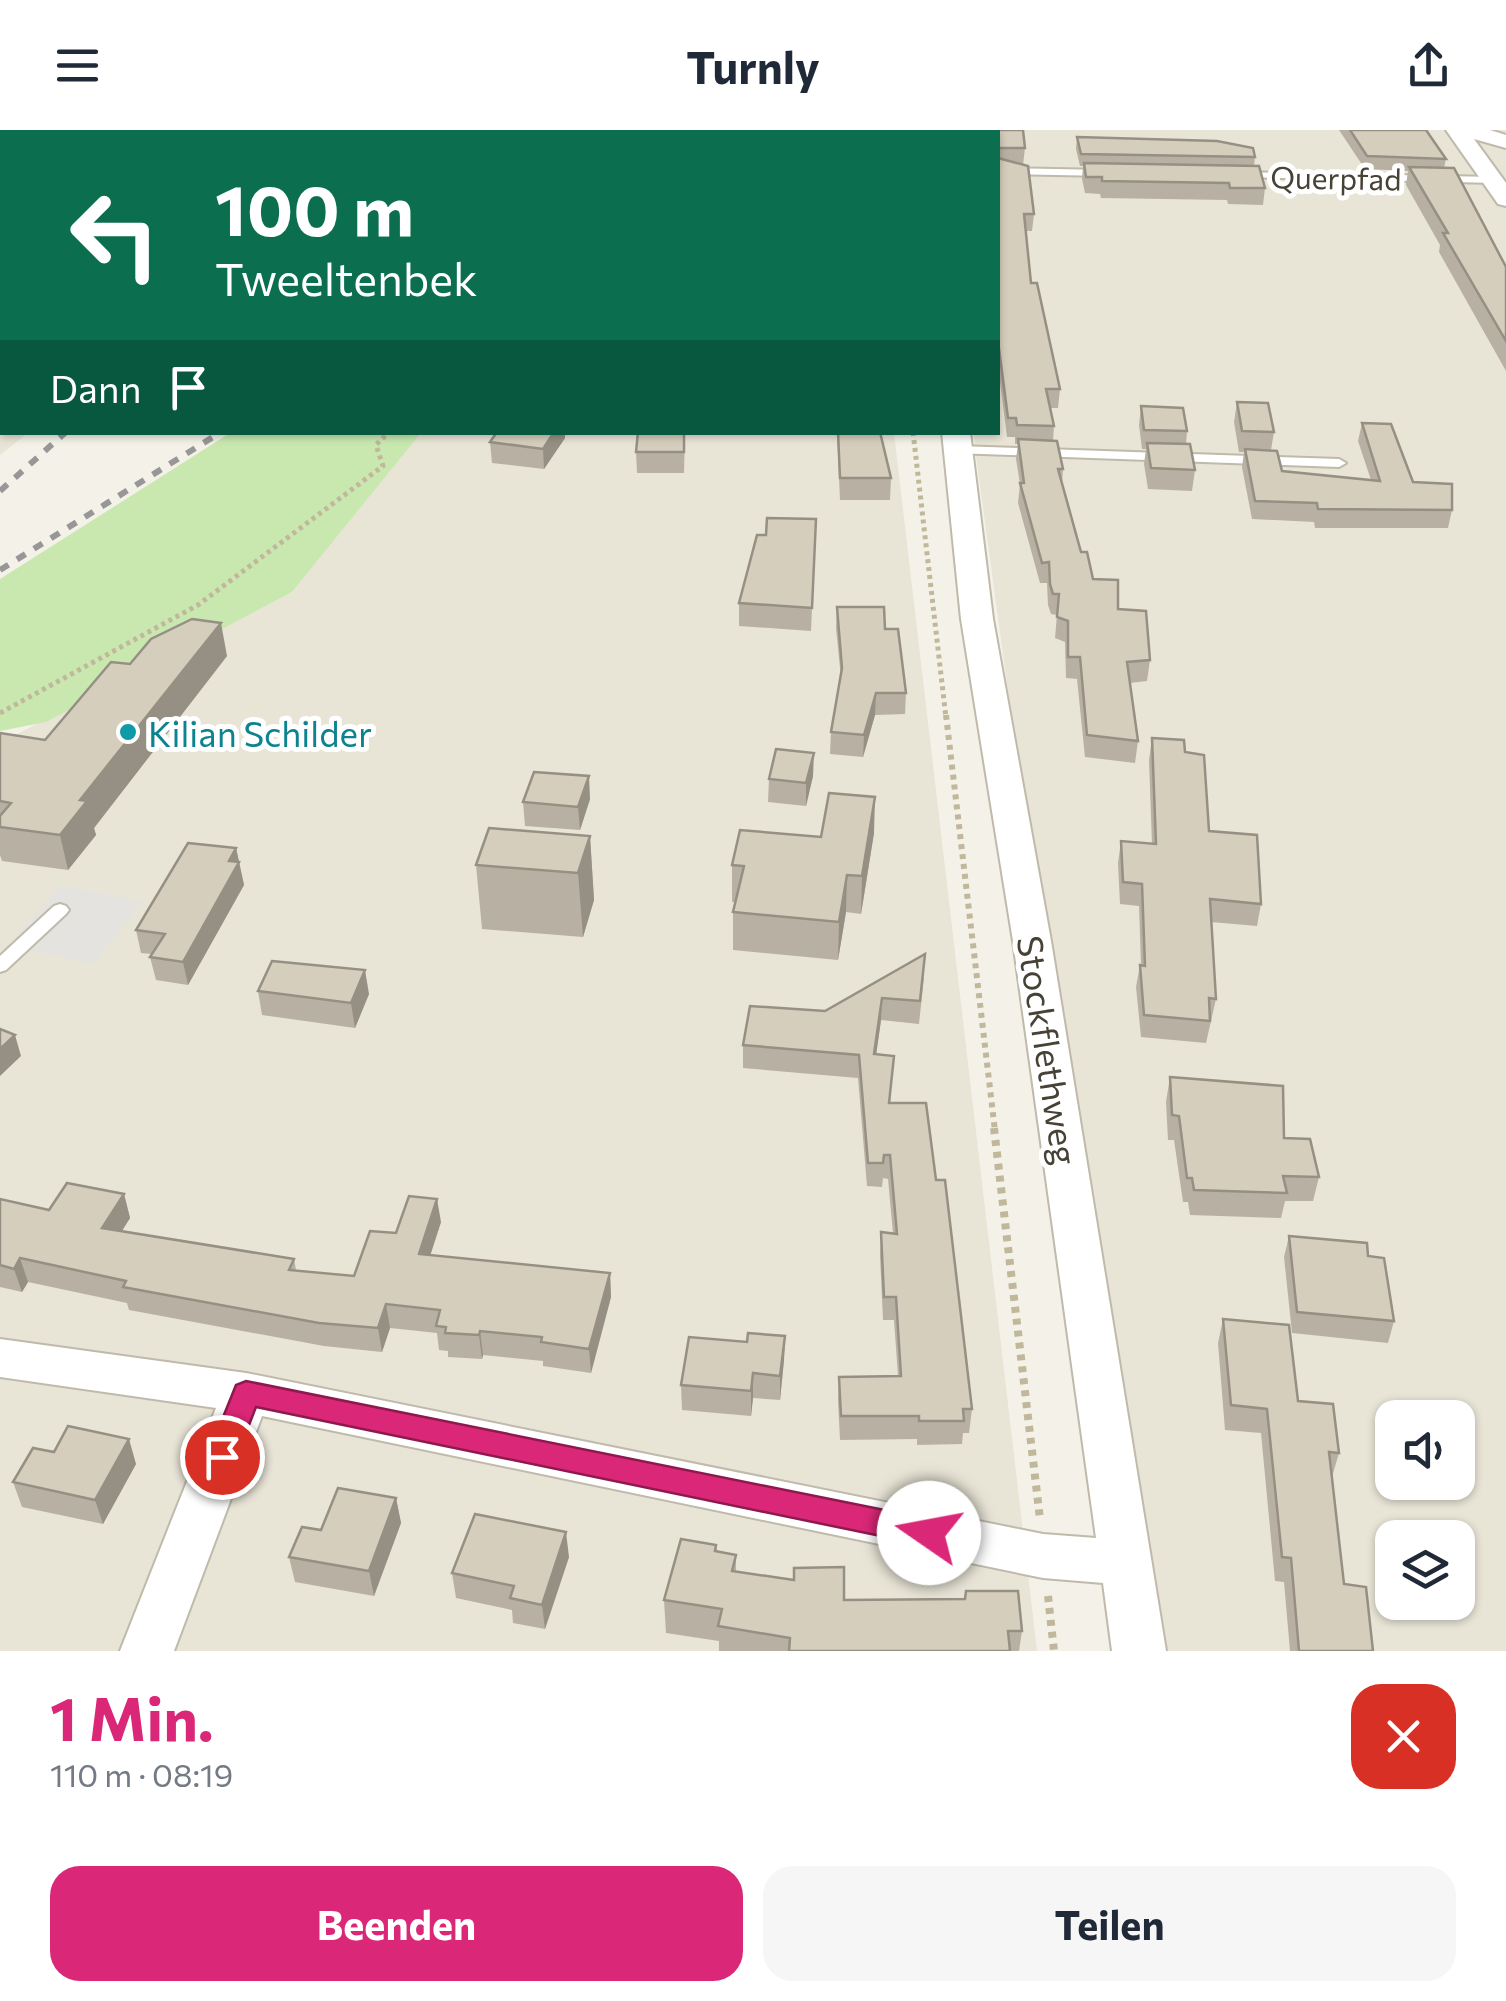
<!DOCTYPE html>
<html lang="de">
<head>
<meta charset="utf-8">
<style>
	body { margin:0; font-family:Commissioner,sans-serif; background:#f6f6f7; color:#1f2937; height:100vh; display:flex; flex-direction:column; font-size:38px; white-space:nowrap }
	* { box-sizing:border-box; margin:0 }
	p { font-size:32px; color:#747a83 }
	.icon { flex:none; width:55px; height:55px; fill:none; stroke:currentColor; stroke-width:2; stroke-linecap:round; stroke-linejoin:round }
	.map { position:relative; height:1521px; overflow:hidden }
	.sheet { display:flex; flex-direction:column; background:#fff; flex:1 }
	.sheet>* { flex:none }
	.top-card { position:absolute; left:0px; top:0px; width:1000px; height:305px; box-shadow:0 2px 8px #0004; background:#0b6e4f; color:#fff; overflow:hidden }
	.controls { position:absolute; left:1375px; top:1270px; display:grid; gap:20px }
	.controls a { display:grid; place-items:center; width:100px; height:100px; border-radius:20px; background:#fff; box-shadow:0 2px 8px #0004; font-size:50px }
	.pin { position:absolute; display:grid; place-items:center; width:85px; height:85px; color:#fff; margin:-42px; border:5px solid #fff; border-radius:50%; box-shadow:0 2px 10px #0007 }
	.me { position:absolute; width:110px; margin:-55px; rotate:282deg; stroke-linejoin:round; filter:drop-shadow(0 0 8px #0008) }
	.turn { display:flex; align-items:center; gap:35px; height:210px; padding:0 50px; font-size:45px }
	.turn .icon { width:130px; height:130px; stroke-width:2.5 }
	.turn b { display:block; font-size:70px; line-height:85px }
	.then { display:flex; align-items:center; height:95px; padding:0 50px; background:#0003; gap:20px; font-size:38px }
	.round { display:grid; place-items:center; flex:none; width:105px; height:105px; border-radius:30px; background:#f6f6f7 }
	.summary { display:flex; align-items:center; justify-content:space-between; height:170px; padding:0 50px }
	h1 { font-size:60px; font-weight:700; line-height:75px; color:#db2777 }
	.button { display:flex; gap:20px; margin-top:auto; padding:20px 50px }
	.button a { flex:1; height:115px; border-radius:30px; background:#db2777; color:#fff; font-size:40px; font-weight:700; line-height:115px; text-align:center }
	.button a+a { background:#f6f6f7; color:#1f2937 }
	header { display:flex; justify-content:space-between; align-items:center; height:130px; padding:0 50px; background:#fff; font-size:45px; font-weight:700 }
	.map>svg:first-child { display:block }
	.residential { fill:#e8e4d6; fill-rule:evenodd }
	.green { fill:#c9e8b0 }
	.parking { fill:#e5e3df }
	.lines { fill:none; stroke-linecap:round; stroke-linejoin:round }
	.lane-casing { stroke:#bfbaaa; stroke-width:4 }
	.street-casing { stroke:#bfbaaa; stroke-width:4 }
	.path-far3 { stroke:#c1b89b; stroke-width:4; stroke-dasharray:4 4; stroke-linecap:butt }
	.path-far2 { stroke:#c1b89b; stroke-width:5; stroke-dasharray:4 4; stroke-linecap:butt }
	.path-far1 { stroke:#c1b89b; stroke-width:6; stroke-dasharray:5 5; stroke-linecap:butt }
	.path { stroke:#c1b89b; stroke-width:8; stroke-dasharray:6 6; stroke-linecap:butt }
	.lane { fill:#fff; fill-rule:evenodd }
	.street { fill:#fff; fill-rule:evenodd }
	.rail { stroke:#979797; stroke-width:6; stroke-dasharray:10 10; stroke-linecap:butt }
	.wall { fill:#b8b1a3 }
	.shaded-wall { fill:#969084 }
	.building { fill:#d6cebd; stroke:#969084; stroke-width:2.5 }
	.route { fill:#db2777; stroke:#8e194d; stroke-width:2.5 }
	.culture-dot { fill:#0f9aa8; stroke:#fff; stroke-width:4 }
	.labels { text-anchor:middle; dominant-baseline:central; stroke-width:10; stroke-linejoin:round; paint-order:stroke }
	.far-street-label { font-size:30px; fill:#474236; stroke:#fff }
	.culture-label { font-size:35px; fill:#0d838f; stroke:#fff; text-anchor:start }
	.street-label { font-size:35px; fill:#474236; stroke:#fff }
</style>
</head>
<body>
<header><svg class="icon" aria-label="menu" viewBox="0 0 24 24"><path d="M4 6h16M4 12h16M4 18h16"/></svg>Turnly<svg class="icon" aria-label="share" viewBox="0 0 24 24"><path d="M12 15V3M7 8l5-5 5 5M5 13v7h14v-7"/></svg></header>
<div class="map">
<svg width="1506" height="1521" viewBox="0 0 1506 1521">
	<rect width="100%" height="100%" fill="#f4f1e8"/>
	<g class="residential">
		<path d="M 0,0 L 395,0 L 2,2 L 2,302 L 28,303 L 0,325 Z"/>
		<path d="M 947,0 L 1506,0 L 1506,1521 L 1139,1521 L 975,319 L 974,303 L 998,302 L 998,2 ZM 1392,1288 L 1458,1288 L 1458,1352 L 1392,1352 ZM 1392,1408 L 1458,1408 L 1458,1472 L 1392,1472 Z"/>
		<path d="M 421,303 L 894,303 L 1037,1521 L 0,1521 L 0,613 L 292,462 Z"/>
	</g>
	<path class="green" d="M 230,303 L 421,303 L 292,462 L 46,592 L 0,601 L 0,449 Z"/>
	<path class="parking" d="M 61,755 L 143,772 L 92,834 L 8,816 Z"/>
	<g class="lines">
		<defs>
			<g id="lane">
				<path d="M 998,38 L 1107,40 L 1112,43 L 1107,46 L 998,44 Z"/>
				<path d="M 1238,42 L 1495,47 L 1500,50 L 1495,53 L 1234,47 L 1234,43 Z"/>
				<path d="M 958,316 L 1339,329 L 1346,333 L 1339,337 L 953,323 L 951,320 Z"/>
				<path d="M 60,774 L 66,776 L 69,780 L 66,784 L 6,840 L 0,842 L 0,826 L 54,776 Z"/>
			</g>
			<g id="street">
				<path d="M 912,0 L 934,0 L 934,2 L 913,2 Z"/>
				<path d="M 1446,0 L 1490,0 L 1506,5 L 1506,18 L 1474,9 L 1506,53 L 1506,76 L 1498,74 Z"/>
				<path d="M 2,29 L 2,44 L 0,45 L 0,30 Z"/>
				<path d="M 942,302 L 970,302 L 993,489 L 1051,811 L 1166,1521 L 1112,1521 L 1103,1453 L 1043,1448 L 262,1286 L 174,1521 L 120,1521 L 216,1278 L 0,1247 L 0,1209 L 246,1243 L 1043,1404 L 1096,1408 L 1013,811 L 961,489 Z"/>
			</g>
		</defs>
		<use href="#lane" class="lane-casing"/>
		<use href="#street" class="street-casing"/>
		<g class="path-far3">
			<path d="M 0,0 L 14,2"/>
			<path d="M 22,2 L 26,0"/>
		</g>
		<g class="path-far2">
			<path d="M 913,302 L 946,588"/>
			<path d="M 0,583 L 198,475 L 383,336 L 376,315 L 389,302"/>
		</g>
		<path class="path-far1" d="M 946,585 L 995,1001"/>
		<g class="path">
			<path d="M 994,998 L 1040,1389"/>
			<path d="M 1048,1466 L 1054,1521"/>
		</g>
		<use href="#lane" class="lane"/>
		<use href="#street" class="street"/>
		<g class="rail">
			<path d="M 0,361 L 66,302"/>
			<path d="M 0,440 L 221,302"/>
		</g>
	</g>
	<g class="wall">
		<path d="M 961,0 L 1023,0 L 1025,18 L 1023,35 L 1034,84 L 1032,101 L 1026,101 L 1031,153 L 1060,259 L 1058,278 L 1050,278 L 1054,296 L 1053,311 L 1063,339 L 1062,354 L 1081,422 L 1093,449 L 1118,479 L 1150,530 L 1147,551 L 1130,553 L 1138,611 L 1135,633 L 1085,627 L 1077,549 L 1066,548 L 1065,512 L 1055,508 L 1057,485 L 1051,484 L 1048,475 L 1047,453 L 1040,453 L 1018,373 L 1020,354 L 1016,329 L 1018,314 L 1015,314 L 1015,307 L 1007,307 L 998,236 L 998,2 L 961,2 Z"/>
		<path d="M 1339,0 L 1426,0 L 1446,29 L 1444,38 L 1506,137 L 1506,241 L 1439,122 L 1440,115 L 1406,55 L 1408,41 L 1365,39 Z"/>
		<path d="M 1077,7 L 1255,27 L 1254,36 L 1265,58 L 1263,75 L 1228,74 L 1227,70 L 1101,68 L 1100,64 L 1085,63 L 1082,49 L 1083,36 L 1080,36 L 1076,19 Z"/>
		<path d="M 1237,272 L 1274,302 L 1271,320 L 1282,341 L 1371,350 L 1358,311 L 1362,293 L 1413,352 L 1452,380 L 1448,398 L 1315,398 L 1314,392 L 1252,389 L 1242,337 L 1244,322 L 1239,322 L 1234,292 Z"/>
		<path d="M 1141,276 L 1187,301 L 1186,314 L 1195,340 L 1192,361 L 1148,359 L 1144,334 L 1146,319 L 1142,319 L 1139,295 Z"/>
		<path d="M 685,302 L 684,343 L 637,343 L 636,322 Z"/>
		<path d="M 837,302 L 880,302 L 891,348 L 890,370 L 840,370 Z"/>
		<path d="M 565,308 L 544,339 L 492,333 L 490,312 Z"/>
		<path d="M 816,389 L 811,501 L 739,496 L 739,473 L 766,405 Z"/>
		<path d="M 837,477 L 885,499 L 906,563 L 905,584 L 875,585 L 863,627 L 830,624 L 831,602 L 841,548 L 836,498 Z"/>
		<path d="M 227,526 L 94,698 L 96,705 L 68,740 L 2,731 L 0,725 L 0,603 L 45,610 L 130,534 Z"/>
		<path d="M 1152,608 L 1185,622 L 1209,701 L 1261,774 L 1257,796 L 1211,792 L 1216,869 L 1206,913 L 1141,907 L 1136,857 L 1140,835 L 1141,835 L 1139,776 L 1120,774 L 1118,733 L 1121,711 L 1152,714 L 1149,630 Z"/>
		<path d="M 813,646 L 806,676 L 768,672 L 769,649 Z"/>
		<path d="M 590,669 L 580,700 L 525,696 L 523,672 Z"/>
		<path d="M 874,703 L 861,784 L 846,782 L 838,830 L 733,820 L 733,782 L 735,772 L 732,772 L 732,735 L 821,707 Z"/>
		<path d="M 590,706 L 594,770 L 583,807 L 482,799 L 476,735 Z"/>
		<path d="M 236,718 L 244,755 L 188,855 L 156,850 L 150,827 L 152,824 L 141,823 L 136,800 Z"/>
		<path d="M 924,847 L 919,894 L 881,890 L 876,925 L 894,926 L 890,973 L 936,1050 L 972,1279 L 969,1303 L 963,1303 L 962,1314 L 917,1315 L 917,1309 L 840,1310 L 838,1270 L 839,1247 L 898,1246 L 894,1190 L 883,1190 L 880,1126 L 881,1102 L 893,1103 L 888,1049 L 883,1048 L 882,1057 L 867,1056 L 858,948 L 743,938 L 743,915 L 825,881 Z"/>
		<path d="M 258,861 L 369,864 L 355,898 L 262,885 Z"/>
		<path d="M 1170,947 L 1284,1008 L 1319,1047 L 1313,1071 L 1285,1071 L 1281,1088 L 1190,1085 L 1188,1072 L 1183,1072 L 1174,1010 L 1168,1010 L 1166,972 Z"/>
		<path d="M 124,1064 L 130,1088 L 122,1101 L 294,1129 L 296,1140 L 354,1146 L 396,1103 L 441,1092 L 430,1125 L 610,1143 L 611,1167 L 591,1243 L 543,1236 L 543,1231 L 483,1225 L 482,1229 L 448,1227 L 448,1221 L 439,1220 L 437,1203 L 390,1198 L 382,1222 L 324,1216 L 129,1180 L 127,1173 L 28,1152 L 22,1162 L 0,1157 L 0,1069 L 49,1080 Z"/>
		<path d="M 1289,1106 L 1368,1126 L 1394,1191 L 1388,1213 L 1292,1203 L 1284,1127 Z"/>
		<path d="M 1223,1189 L 1298,1271 L 1339,1323 L 1332,1347 L 1344,1454 L 1373,1521 L 1290,1521 L 1284,1452 L 1275,1451 L 1261,1303 L 1225,1300 L 1218,1213 Z"/>
		<path d="M 785,1206 L 784,1230 L 780,1270 L 753,1268 L 751,1286 L 682,1280 L 681,1255 L 747,1212 Z"/>
		<path d="M 136,1334 L 103,1394 L 22,1377 L 13,1352 Z"/>
		<path d="M 396,1368 L 401,1393 L 374,1466 L 295,1452 L 289,1427 Z"/>
		<path d="M 716,1415 L 717,1422 L 736,1425 L 736,1441 L 844,1470 L 1022,1501 L 1019,1521 L 719,1521 L 719,1511 L 666,1503 L 664,1470 Z"/>
		<path d="M 569,1427 L 545,1499 L 513,1493 L 512,1480 L 456,1468 L 452,1443 Z"/>
	</g>
	<g class="shaded-wall">
		<path d="M 213,0 L 243,0 L 224,2 L 213,2 Z"/>
		<path d="M 554,302 L 565,302 L 565,308 L 544,339 L 543,319 Z"/>
		<path d="M 221,493 L 227,526 L 94,698 L 96,705 L 68,740 L 60,705 L 80,670 Z"/>
		<path d="M 876,563 L 875,585 L 863,627 L 864,605 Z"/>
		<path d="M 814,623 L 813,646 L 806,676 L 806,653 Z"/>
		<path d="M 589,646 L 590,669 L 580,700 L 578,677 Z"/>
		<path d="M 875,667 L 874,703 L 861,784 L 862,746 Z"/>
		<path d="M 590,706 L 594,770 L 583,807 L 578,743 Z"/>
		<path d="M 236,718 L 244,755 L 188,855 L 183,832 Z"/>
		<path d="M 847,745 L 846,782 L 838,830 L 839,792 Z"/>
		<path d="M 365,840 L 369,864 L 355,898 L 351,873 Z"/>
		<path d="M 882,868 L 881,890 L 873,947 L 874,924 Z"/>
		<path d="M 15,905 L 21,926 L 0,946 L 0,919 Z"/>
		<path d="M 124,1064 L 130,1088 L 109,1121 L 102,1098 Z"/>
		<path d="M 437,1069 L 441,1092 L 423,1148 L 419,1124 Z"/>
		<path d="M 20,1128 L 28,1152 L 22,1162 L 14,1139 Z"/>
		<path d="M 610,1143 L 611,1167 L 591,1243 L 589,1219 Z"/>
		<path d="M 386,1174 L 390,1198 L 382,1222 L 378,1198 Z"/>
		<path d="M 480,1201 L 483,1225 L 482,1229 L 479,1205 Z"/>
		<path d="M 785,1206 L 784,1230 L 780,1270 L 780,1246 Z"/>
		<path d="M 753,1243 L 753,1268 L 751,1286 L 751,1261 Z"/>
		<path d="M 129,1309 L 136,1334 L 103,1394 L 95,1370 Z"/>
		<path d="M 396,1368 L 401,1393 L 374,1466 L 369,1441 Z"/>
		<path d="M 566,1402 L 569,1427 L 545,1499 L 542,1475 Z"/>
	</g>
	<g class="building">
		<rect x="770" y="0" width="89" height="2"/>
		<path d="M 964,0 L 1023,0 L 1025,18 L 999,18 L 998,22 L 998,2 L 964,2 Z"/>
		<path d="M 1350,0 L 1426,0 L 1446,29 L 1367,26 Z"/>
		<path d="M 1077,7 L 1217,11 L 1253,18 L 1255,27 L 1081,24 Z"/>
		<path d="M 998,28 L 1028,36 L 1034,84 L 1024,84 L 1031,153 L 1037,153 L 1060,259 L 1046,259 L 1054,296 L 1017,295 L 1016,288 L 1008,288 L 998,211 Z"/>
		<path d="M 1084,33 L 1259,36 L 1265,58 L 1230,58 L 1229,53 L 1102,51 L 1102,47 L 1086,47 Z"/>
		<path d="M 1409,37 L 1454,38 L 1506,137 L 1506,211 L 1443,103 L 1448,103 Z"/>
		<path d="M 2,58 L 2,82 L 0,82 L 0,62 Z"/>
		<path d="M 0,213 L 2,213 L 2,278 L 0,277 Z"/>
		<path d="M 1237,272 L 1268,273 L 1274,302 L 1242,301 Z"/>
		<path d="M 1141,276 L 1183,278 L 1187,301 L 1144,300 Z"/>
		<path d="M 1362,293 L 1391,294 L 1413,352 L 1452,354 L 1452,380 L 1318,379 L 1317,373 L 1255,371 L 1245,319 L 1277,321 L 1282,341 L 1380,351 Z"/>
		<path d="M 497,302 L 554,302 L 543,319 L 490,312 Z"/>
		<path d="M 638,302 L 684,302 L 684,322 L 636,322 Z"/>
		<path d="M 838,302 L 880,302 L 891,348 L 840,348 Z"/>
		<path d="M 1018,309 L 1057,311 L 1063,339 L 1058,339 L 1081,422 L 1087,422 L 1093,449 L 1118,450 L 1118,479 L 1146,481 L 1150,530 L 1127,532 L 1138,611 L 1087,605 L 1080,527 L 1068,527 L 1068,491 L 1057,487 L 1059,464 L 1053,464 L 1050,454 L 1049,432 L 1042,433 L 1020,353 L 1024,353 Z"/>
		<path d="M 1147,313 L 1190,314 L 1195,340 L 1151,338 Z"/>
		<path d="M 767,388 L 816,389 L 812,478 L 739,473 L 757,405 L 766,405 Z"/>
		<path d="M 837,477 L 884,477 L 885,499 L 898,499 L 906,563 L 876,563 L 864,605 L 831,602 L 842,538 Z"/>
		<path d="M 192,489 L 221,493 L 80,670 L 87,671 L 60,705 L 0,697 L 0,686 L 11,673 L 0,671 L 0,603 L 45,610 L 111,532 L 130,534 L 151,509 Z"/>
		<path d="M 1152,608 L 1184,610 L 1185,622 L 1204,625 L 1209,701 L 1257,705 L 1261,774 L 1210,769 L 1216,869 L 1209,868 L 1210,891 L 1144,885 L 1140,835 L 1145,836 L 1142,754 L 1123,752 L 1121,711 L 1156,714 Z"/>
		<path d="M 776,619 L 814,623 L 806,653 L 769,649 Z"/>
		<path d="M 534,642 L 589,646 L 578,677 L 523,672 Z"/>
		<path d="M 829,663 L 875,667 L 862,746 L 847,745 L 839,792 L 733,782 L 744,736 L 732,735 L 740,700 L 821,707 Z"/>
		<path d="M 489,698 L 590,706 L 578,743 L 476,735 Z"/>
		<path d="M 188,713 L 236,718 L 229,731 L 239,732 L 183,832 L 150,827 L 165,804 L 136,800 Z"/>
		<path d="M 925,824 L 920,871 L 882,868 L 874,924 L 894,926 L 889,973 L 926,973 L 936,1050 L 945,1050 L 972,1279 L 963,1279 L 964,1291 L 919,1291 L 919,1286 L 841,1286 L 839,1247 L 901,1246 L 896,1167 L 884,1167 L 881,1102 L 897,1104 L 890,1025 L 884,1025 L 883,1033 L 868,1033 L 859,925 L 743,915 L 750,876 L 825,881 Z"/>
		<path d="M 272,831 L 365,840 L 351,873 L 258,861 Z"/>
		<path d="M 0,899 L 15,905 L 0,919 Z"/>
		<path d="M 1170,947 L 1283,956 L 1284,1008 L 1310,1009 L 1319,1047 L 1283,1046 L 1287,1063 L 1194,1060 L 1192,1048 L 1187,1048 L 1179,986 L 1172,985 Z"/>
		<path d="M 67,1053 L 124,1064 L 102,1098 L 294,1129 L 289,1140 L 354,1146 L 370,1101 L 396,1103 L 409,1066 L 437,1069 L 419,1124 L 610,1143 L 589,1219 L 541,1212 L 542,1207 L 480,1201 L 479,1205 L 445,1203 L 446,1197 L 436,1196 L 440,1180 L 386,1174 L 378,1198 L 319,1193 L 123,1157 L 126,1151 L 20,1128 L 14,1139 L 0,1135 L 0,1069 L 49,1080 Z"/>
		<path d="M 1289,1106 L 1367,1113 L 1368,1126 L 1384,1128 L 1394,1191 L 1297,1182 Z"/>
		<path d="M 1223,1189 L 1289,1195 L 1298,1271 L 1333,1274 L 1339,1323 L 1329,1322 L 1344,1454 L 1366,1457 L 1373,1521 L 1299,1521 L 1291,1428 L 1282,1427 L 1267,1279 L 1231,1275 Z"/>
		<path d="M 748,1203 L 785,1206 L 780,1246 L 753,1243 L 751,1261 L 681,1255 L 689,1207 L 747,1212 Z"/>
		<path d="M 68,1296 L 129,1309 L 95,1370 L 13,1352 L 33,1318 L 54,1322 Z"/>
		<path d="M 338,1358 L 396,1368 L 369,1441 L 289,1427 L 302,1397 L 321,1400 Z"/>
		<path d="M 475,1384 L 566,1402 L 542,1475 L 510,1468 L 514,1456 L 452,1443 Z"/>
		<path d="M 681,1409 L 716,1415 L 715,1421 L 736,1425 L 732,1441 L 794,1450 L 794,1438 L 844,1437 L 844,1470 L 965,1469 L 966,1461 L 1018,1461 L 1022,1501 L 1008,1501 L 1010,1521 L 789,1521 L 790,1508 L 718,1496 L 722,1479 L 664,1470 Z"/>
	</g>
	<path class="route" d="M 246,1251 L 929,1389 L 940,1393 L 945,1403 L 940,1412 L 929,1416 L 256,1277 L 233,1336 L 222,1339 L 212,1336 L 207,1327 L 236,1255 Z"/>
	<circle class="culture-dot" cx="128" cy="602" r="10"/>
	<g class="labels">
		<g class="far-street-label">
			<text transform="translate(1336 47) rotate(1)">Querpfad</text>
		</g>
		<g class="culture-label">
			<text x="148" y="602">Kilian Schilder</text>
		</g>
		<g class="street-label">
			<text transform="translate(1049 920) rotate(81)">Stockflethweg</text>
		</g>
	</g>
</svg>
<div class="controls">
<a><svg class="icon" aria-label="sound" viewBox="0 0 24 24"><path d="M4 9h4l5-4v14l-5-4H4zM17 9q2 3 0 6"/></svg></a>
<a><svg class="icon" aria-label="layers" viewBox="0 0 24 24"><path d="M12 4l9 5-9 5-9-5zM3 14l9 5 9-5"/></svg></a>
</div>
<div class="pin" style="left:222px;top:1327px;background:#d93025"><svg class="icon" aria-label="arrive" viewBox="0 0 24 24"><path d="M6 21V4h12l-3 4 3 4H6"/></svg></div>
<svg class="me" style="left:929px;top:1403px" viewBox="-20 -20 40 40"><circle r="19" fill="#fff"/><path d="M0-13L10 11 0 6-10 11z" fill="#db2777"/></svg>
<div class="top-card">
<div class="turn"><svg class="icon" aria-label="left" viewBox="0 0 24 24"><path d="M17 20v-9H6M10 6l-5 5 5 5"/></svg><div><b>100 m</b>Tweeltenbek</div></div>
<div class="then">Dann<svg class="icon" aria-label="arrive" viewBox="0 0 24 24"><path d="M6 21V4h12l-3 4 3 4H6"/></svg></div>
</div>
</div>
<section class="sheet">
<div class="summary"><div><h1>1 Min.</h1><p>110 m · 08:19</p></div><a class="round" style="background:#d93025;color:#fff"><svg class="icon" aria-label="close" viewBox="0 0 24 24"><path d="M6 6l12 12M18 6L6 18"/></svg></a></div>
<div class="button"><a>Beenden</a><a>Teilen</a></div>
</section>
</body>
</html>
